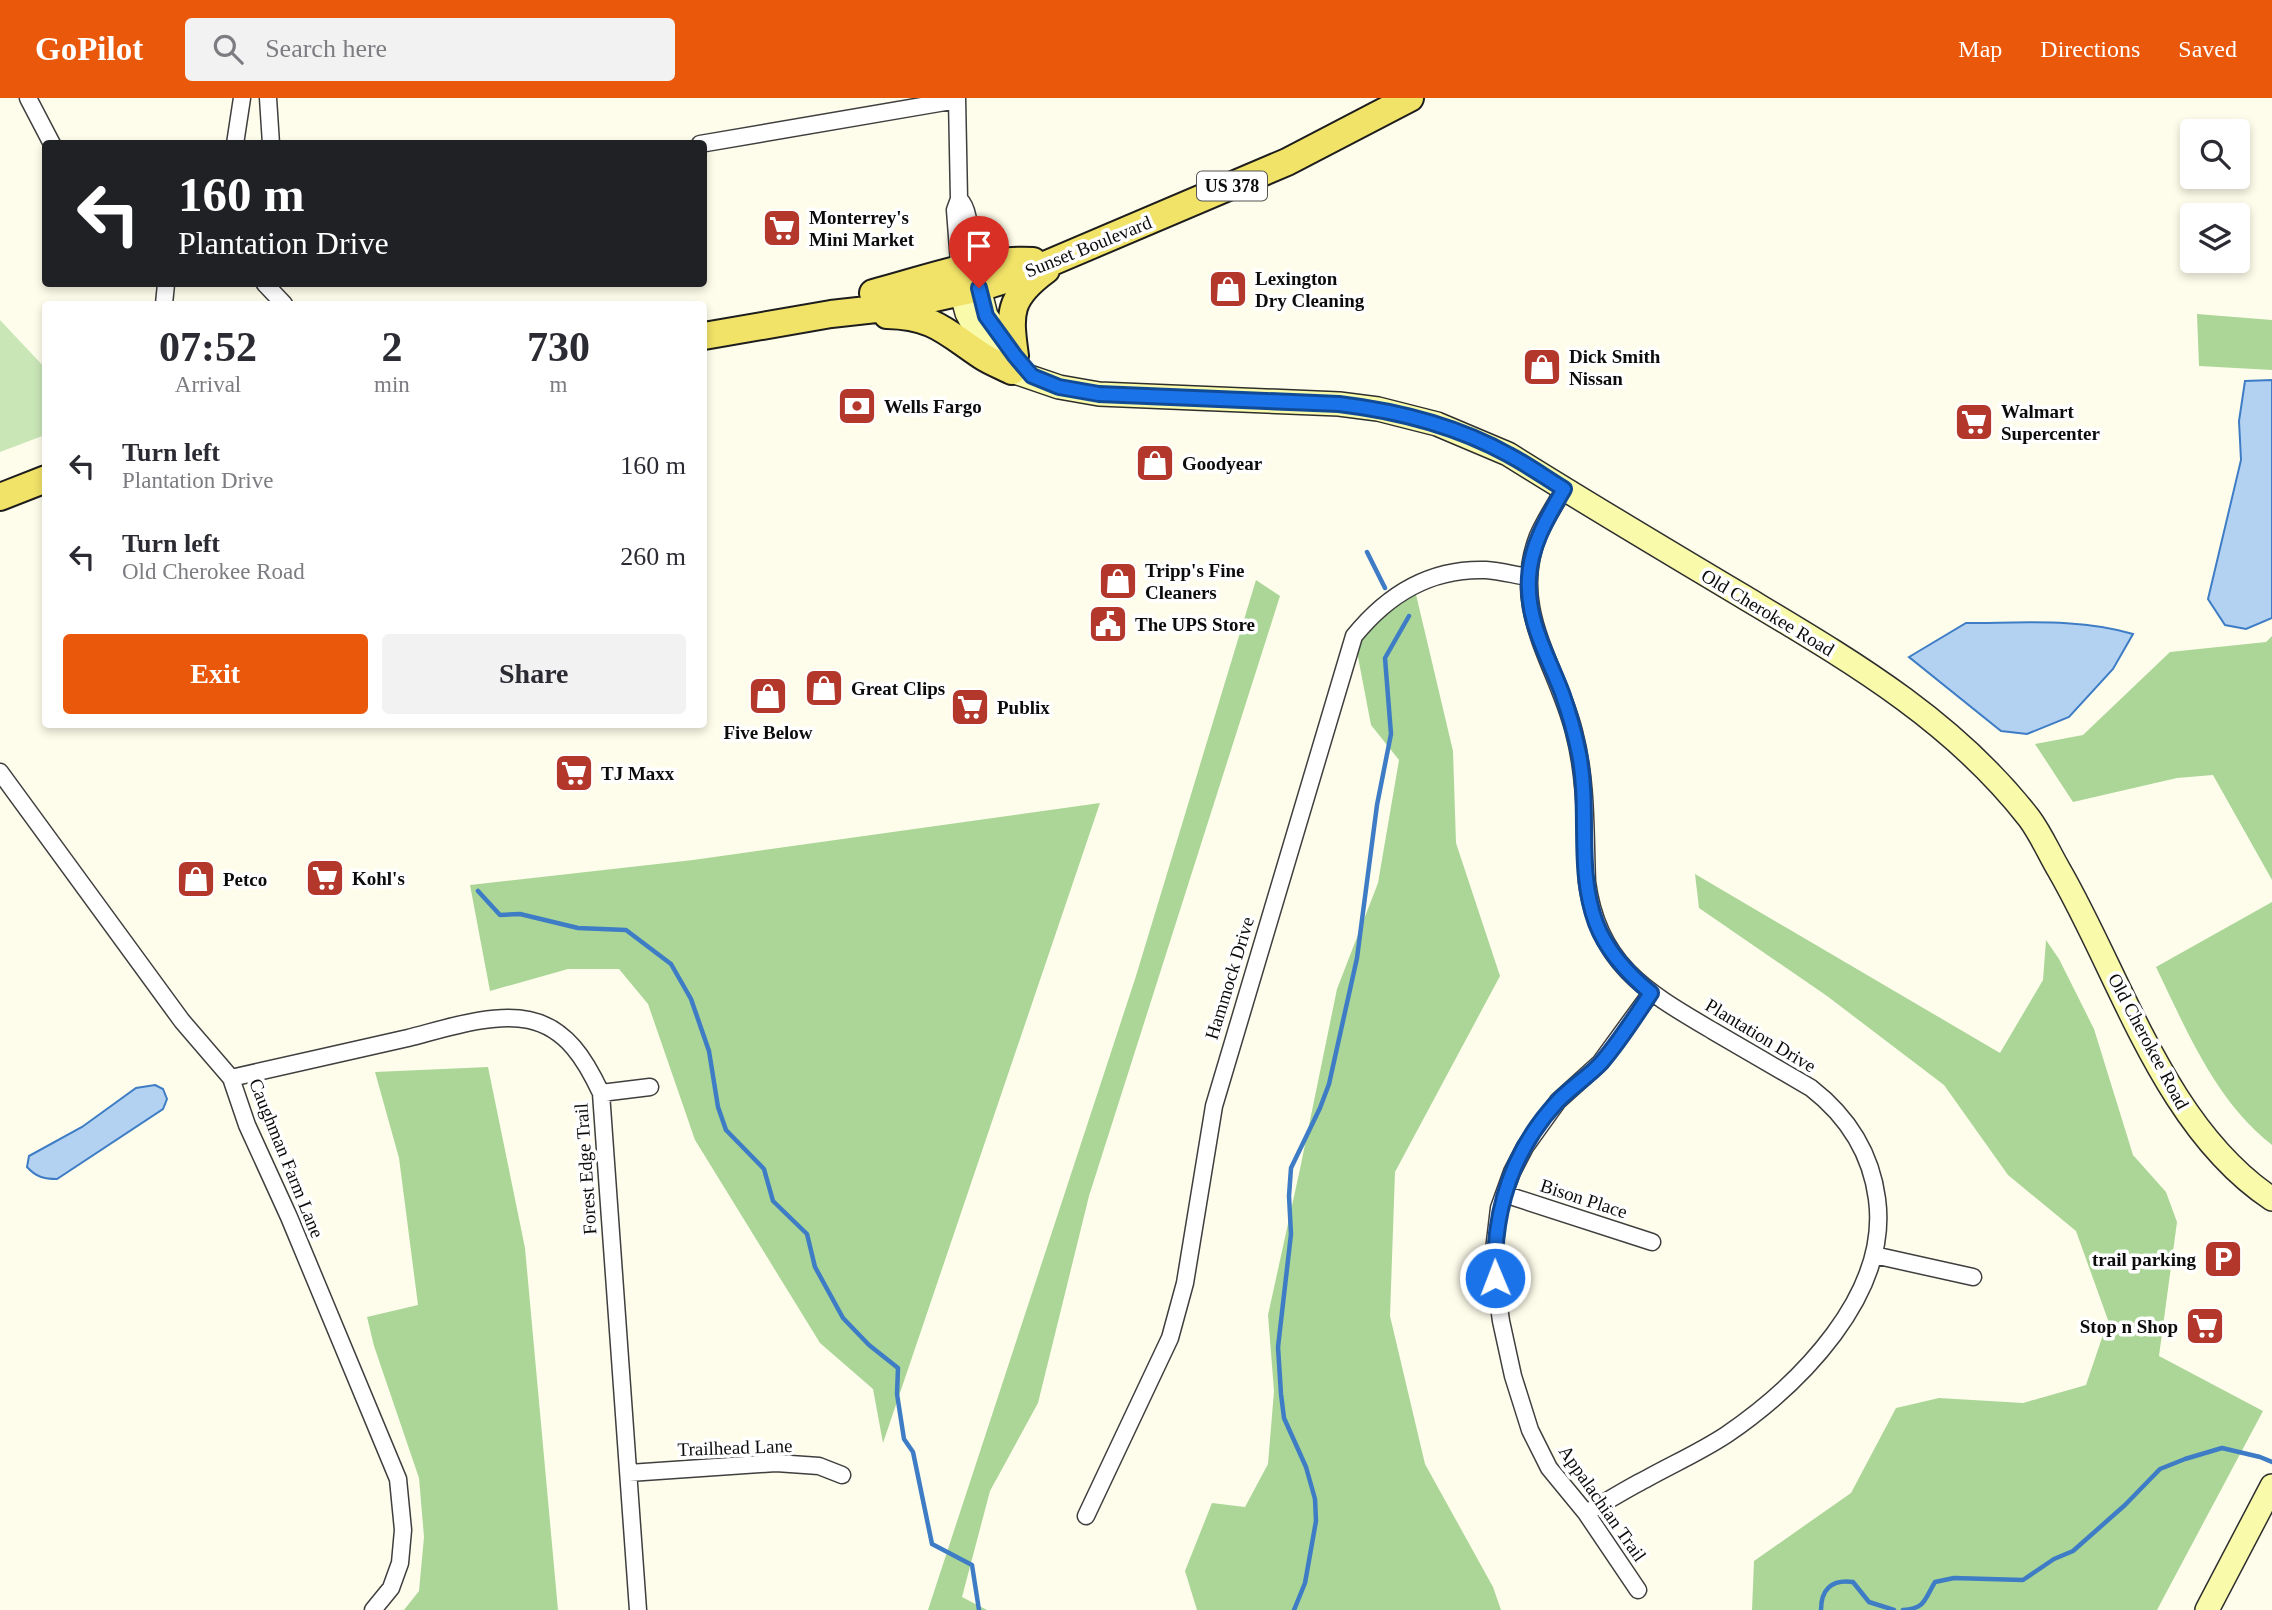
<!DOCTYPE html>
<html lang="en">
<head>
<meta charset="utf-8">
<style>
	:root { --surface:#fff; --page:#f2f2f3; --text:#2b2b33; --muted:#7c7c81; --accent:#ea580c }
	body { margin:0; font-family:"Times New Roman",serif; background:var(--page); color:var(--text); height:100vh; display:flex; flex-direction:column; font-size:26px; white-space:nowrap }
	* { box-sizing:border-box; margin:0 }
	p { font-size:23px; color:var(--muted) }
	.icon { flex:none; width:38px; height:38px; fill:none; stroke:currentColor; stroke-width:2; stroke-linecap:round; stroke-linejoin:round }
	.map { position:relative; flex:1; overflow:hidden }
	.drawer { position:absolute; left:42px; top:203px; width:665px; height:427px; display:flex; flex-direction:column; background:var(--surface); border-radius:7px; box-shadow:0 4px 10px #0003 }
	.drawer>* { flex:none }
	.hud { position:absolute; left:42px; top:42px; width:665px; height:147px; border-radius:7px; box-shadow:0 4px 10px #0003; background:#202124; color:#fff; overflow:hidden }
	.fabs { position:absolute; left:2180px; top:21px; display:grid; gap:14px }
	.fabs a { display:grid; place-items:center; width:70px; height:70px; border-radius:7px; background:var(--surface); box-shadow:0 4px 10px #0003; font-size:35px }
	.pin { position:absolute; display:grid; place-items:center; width:60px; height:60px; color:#fff; margin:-72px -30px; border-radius:50% 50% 50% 0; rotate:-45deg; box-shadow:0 0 7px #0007 }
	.pin .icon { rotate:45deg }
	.me { position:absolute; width:77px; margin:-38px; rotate:359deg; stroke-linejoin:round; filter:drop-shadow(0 0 5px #0008) }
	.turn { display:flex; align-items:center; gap:24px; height:147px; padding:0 21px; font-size:32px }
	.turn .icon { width:91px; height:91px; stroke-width:2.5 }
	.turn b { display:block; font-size:49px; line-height:60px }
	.eta { display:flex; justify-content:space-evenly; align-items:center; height:119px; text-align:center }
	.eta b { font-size:42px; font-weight:700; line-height:49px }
	.button { display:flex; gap:14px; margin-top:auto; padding:14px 21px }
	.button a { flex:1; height:80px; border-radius:7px; background:var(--accent); color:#fff; font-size:28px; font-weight:700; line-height:80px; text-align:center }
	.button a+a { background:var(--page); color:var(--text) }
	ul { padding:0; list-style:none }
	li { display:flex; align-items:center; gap:21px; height:91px; padding:0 21px }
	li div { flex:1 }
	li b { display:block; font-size:26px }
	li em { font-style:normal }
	header { display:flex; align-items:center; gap:42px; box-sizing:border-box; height:98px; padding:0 35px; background:var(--accent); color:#fff }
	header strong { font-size:33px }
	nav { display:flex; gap:38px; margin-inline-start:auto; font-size:24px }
	.search { width:490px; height:63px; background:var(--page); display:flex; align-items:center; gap:18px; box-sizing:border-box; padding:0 24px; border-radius:7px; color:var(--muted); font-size:26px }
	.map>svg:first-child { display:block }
	.green { fill:#c9e6b7 }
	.forest { fill:#abd698 }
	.water { fill:#b3d2f2; stroke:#3e7dc5; stroke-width:2 }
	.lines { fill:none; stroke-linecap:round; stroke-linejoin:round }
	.stream { stroke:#3e7dc5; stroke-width:4.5 }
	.street-casing { stroke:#3f3f3f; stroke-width:19 }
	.secondary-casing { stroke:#2e2e2e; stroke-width:26 }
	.primary-casing { stroke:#1d1d1d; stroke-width:30 }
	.street { stroke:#fff; stroke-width:16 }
	.secondary { stroke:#f9fbaa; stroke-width:23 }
	.primary { stroke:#f1e268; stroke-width:26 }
	.route-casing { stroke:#114b97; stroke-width:18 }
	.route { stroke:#1a73e8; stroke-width:12 }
	.labels { text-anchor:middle; stroke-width:7; stroke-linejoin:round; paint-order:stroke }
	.shield { fill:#fff; stroke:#555; stroke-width:2 }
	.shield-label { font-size:18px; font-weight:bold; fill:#0c0c0c }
	.poi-label { font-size:19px; font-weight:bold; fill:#0c0c0c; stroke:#fff; text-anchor:start }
	.street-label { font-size:19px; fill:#0c0c0c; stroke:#fff }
</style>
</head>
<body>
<header>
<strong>GoPilot</strong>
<div class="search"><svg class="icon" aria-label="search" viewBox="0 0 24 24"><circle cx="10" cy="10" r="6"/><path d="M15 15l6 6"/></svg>Search here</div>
<nav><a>Map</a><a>Directions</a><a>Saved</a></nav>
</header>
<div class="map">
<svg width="2272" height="1512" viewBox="0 0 2272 1512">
	<rect width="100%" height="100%" fill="#fefdeb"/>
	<path class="green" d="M0 222 46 271 45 337 0 354Z"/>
	<path class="forest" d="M2197 216 2272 222V272L2199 268Z
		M1256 482 1280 498 1089 1098 1038 1305 990 1393 962 1499 987 1512H928L1136 878Z
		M1414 488 1453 653 1456 745 1500 878 1395 1074 1390 1218 1425 1366 1493 1489 1501 1512H1197L1185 1473 1212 1405 1245 1409 1268 1366 1274 1293 1268 1217 1300 1071 1337 891 1378 785 1399 662 1371 627 1354 538Z
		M2272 538V782L2213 677 2177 680 2073 704 2035 646 2083 637 2170 554 2266 544Z
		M1100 705 883 1345 873 1291 820 1245 695 1042 648 906 619 871H568L490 893 470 787 693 762Z
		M1695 776 2000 955 2043 882 2046 842 2059 861 2094 931 2133 1057 2166 1094 2177 1124 2159 1258 2263 1313 2157 1512H1752L1754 1463 1851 1395 1896 1310 1939 1300 2023 1305 2086 1287 2108 1222 2076 1133 2008 1077 1944 987 1827 898 1699 810Z
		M2272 804V1047C2215 1002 2187 933 2156 869Z
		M488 969 525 1150 558 1512H404L419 1493 424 1439 419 1380 374 1248 367 1219 418 1207 399 1060 375 974Z"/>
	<path class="water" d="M2272 282V520L2246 531 2225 527 2208 501 2241 362 2239 323 2245 283Z
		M1966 525C2022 525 2080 520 2133 536L2113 571 2069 619 2027 636 2001 633 1909 559Z
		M155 987 163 991 167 1001 163 1011 57 1081C44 1081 36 1079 27 1069L29 1058 82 1029 136 990Z"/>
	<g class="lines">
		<path class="stream" d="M1367 454 1385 490
			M478 793 500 817 520 816 578 830 626 832 671 866 691 901 709 953 718 1009 726 1032 764 1071 773 1103 807 1136 815 1169 843 1220 869 1247 898 1270 897 1296 904 1341 913 1354 932 1446 972 1467 979 1512
			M1294 1512 1305 1485 1316 1423 1315 1401 1306 1369 1284 1320 1281 1296 1278 1249 1291 1136 1289 1098 1291 1070 1320 1010 1329 986 1357 860 1377 707 1391 636 1385 560 1409 518
			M1821 1512C1821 1492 1831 1481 1853 1484L1869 1504 1894 1512
			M1903 1512C1926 1510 1924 1502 1935 1484L1954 1480 2023 1482 2054 1461 2073 1453 2125 1407 2160 1371 2185 1361 2222 1350 2260 1359 2272 1364"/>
		<g class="street-casing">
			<path id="street" d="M28 0 52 46
				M268 0 271 46
				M957 0 959 101 955 112 960 178
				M235 46 242 0
				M700 46 957 2
				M959 101C972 114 968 140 971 157 973 163 975 168 976 174
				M265 186 284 206
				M164 206 166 186
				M1564 391C1555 407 1545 422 1538 438 1509 512 1557 566 1574 634 1587 683 1585 734 1587 784 1598 867 1647 894 1713 933 1746 952 1778 971 1811 990 1847 1018 1871 1055 1877 1101 1890 1197 1799 1287 1726 1337 1700 1354 1673 1366 1646 1381 1626 1391 1606 1404 1586 1415
				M0 674 182 923 231 980 247 1027 289 1119 398 1381 403 1432 400 1465 391 1490 373 1512
				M231 980C290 967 349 953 408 940 444 931 493 914 529 922 567 930 586 963 601 995L638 1512
				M601 995 650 989
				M1504 1096 1652 1144
				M1874 1157 1973 1179
				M629 1375 776 1365 819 1368 842 1377
				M1086 1418 1170 1240 1185 1185 1214 1008 1354 538C1388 496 1430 470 1486 472 1500 473 1515 477 1529 479
				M1638 1492 1586 1415 1549 1370 1530 1332 1513 1278 1501 1223 1495 1180 1494 1152 1499 1110 1512 1074 1525 1049 1558 1003 1600 965 1651 895"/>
		</g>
		<g class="secondary-casing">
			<path id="secondary" d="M979 190 986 218 1014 257
				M961 193 967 215 978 236 1012 273 1059 289 1099 296 1339 306 1378 311 1437 326 1508 356C1586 405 1665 452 1744 499 1849 562 1952 621 2029 720 2041 736 2049 755 2059 772 2122 881 2164 1029 2272 1101
				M2207 1512 2272 1388"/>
		</g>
		<g class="primary-casing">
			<path id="primary" d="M873 195C924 182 979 160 1033 163
				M887 217C934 218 946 234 982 258 991 264 1002 268 1012 273
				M704 238 831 216 894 209 979 190 1026 175 1287 64 1410 0
				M1015 258C1009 215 1008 200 1046 172
				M0 399 46 381"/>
		</g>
		<use href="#street" class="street"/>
		<use href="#secondary" class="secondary"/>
		<use href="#primary" class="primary"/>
	</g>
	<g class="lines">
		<g class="route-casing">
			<path id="route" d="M979 190 986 218 1015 258 1032 278 1059 289 1099 296 1339 306C1398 313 1457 328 1509 357 1528 367 1546 380 1564 391 1548 419 1531 446 1529 479 1526 522 1547 556 1562 595 1569 615 1575 636 1579 656 1590 712 1576 771 1596 825 1607 854 1628 876 1651 895 1635 919 1620 943 1601 965 1588 979 1570 990 1557 1004 1511 1054 1493 1114 1495 1180"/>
		</g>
		<use href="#route" class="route"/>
	</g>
	<defs>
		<g id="supermarket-square" transform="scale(2.0125)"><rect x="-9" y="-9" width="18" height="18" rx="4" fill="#b4372c" stroke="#fff"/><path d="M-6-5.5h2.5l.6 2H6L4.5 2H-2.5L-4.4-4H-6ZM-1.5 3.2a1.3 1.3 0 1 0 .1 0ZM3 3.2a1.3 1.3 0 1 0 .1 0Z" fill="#fff"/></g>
		<g id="shop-square" transform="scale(2.0125)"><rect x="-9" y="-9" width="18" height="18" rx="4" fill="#b4372c" stroke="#fff"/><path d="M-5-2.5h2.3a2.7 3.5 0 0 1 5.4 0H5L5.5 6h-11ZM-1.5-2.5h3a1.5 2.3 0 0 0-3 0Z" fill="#fff"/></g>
		<g id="bank-square" transform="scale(2.0125)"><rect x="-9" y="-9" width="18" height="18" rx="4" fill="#b4372c" stroke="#fff"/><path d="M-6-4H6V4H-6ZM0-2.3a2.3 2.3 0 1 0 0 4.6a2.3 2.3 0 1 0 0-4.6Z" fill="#fff"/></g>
		<g id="civic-square" transform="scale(2.0125)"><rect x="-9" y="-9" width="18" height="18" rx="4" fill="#b4372c" stroke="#fff"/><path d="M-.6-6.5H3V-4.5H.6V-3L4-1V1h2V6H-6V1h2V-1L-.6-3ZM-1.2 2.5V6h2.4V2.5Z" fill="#fff"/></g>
		<g id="parking-square" transform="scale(2.0125)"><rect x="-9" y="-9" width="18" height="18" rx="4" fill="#b4372c" stroke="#fff"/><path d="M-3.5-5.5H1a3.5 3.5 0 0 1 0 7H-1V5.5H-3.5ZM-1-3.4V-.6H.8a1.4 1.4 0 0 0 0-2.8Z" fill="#fff"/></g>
	</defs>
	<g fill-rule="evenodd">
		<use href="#supermarket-square" x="782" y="130"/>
		<use href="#shop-square" x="1228" y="191"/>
		<use href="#shop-square" x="1542" y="269"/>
		<use href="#bank-square" x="857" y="308"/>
		<use href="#supermarket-square" x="1974" y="324"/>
		<use href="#shop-square" x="1155" y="365"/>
		<use href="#shop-square" x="1118" y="483"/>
		<use href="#civic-square" x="1108" y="526"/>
		<use href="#shop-square" x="824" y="590"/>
		<use href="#shop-square" x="768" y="598"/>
		<use href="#supermarket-square" x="970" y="609"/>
		<use href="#supermarket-square" x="574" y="675"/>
		<use href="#supermarket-square" x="325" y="780"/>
		<use href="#shop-square" x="196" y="781"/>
		<use href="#parking-square" x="2223" y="1161"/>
		<use href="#supermarket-square" x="2205" y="1228"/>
	</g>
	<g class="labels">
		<rect class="shield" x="1197" y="73.5" width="70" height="29" rx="5"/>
		<g class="shield-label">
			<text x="1232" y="94">US 378</text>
		</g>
		<g class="poi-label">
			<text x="809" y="126">Monterrey's<tspan x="809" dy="22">Mini Market</tspan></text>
			<text x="1255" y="187">Lexington<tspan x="1255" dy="22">Dry Cleaning</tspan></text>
			<text x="1569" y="265">Dick Smith<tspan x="1569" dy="22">Nissan</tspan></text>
			<text x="884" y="315">Wells Fargo</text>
			<text x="2001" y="320">Walmart<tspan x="2001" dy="22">Supercenter</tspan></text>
			<text x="1182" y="372">Goodyear</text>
			<text x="1145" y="479">Tripp's Fine<tspan x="1145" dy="22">Cleaners</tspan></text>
			<text x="1135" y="533">The UPS Store</text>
			<text x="851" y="597">Great Clips</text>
			<text x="997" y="616">Publix</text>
			<text x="768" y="641" text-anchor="middle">Five Below</text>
			<text x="601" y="682">TJ Maxx</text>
			<text x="352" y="787">Kohl's</text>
			<text x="223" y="788">Petco</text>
			<text x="2196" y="1168" text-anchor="end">trail parking</text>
			<text x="2178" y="1235" text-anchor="end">Stop n Shop</text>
		</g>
		<g class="street-label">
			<text transform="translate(1088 148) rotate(-22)" y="7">Sunset Boulevard</text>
			<text transform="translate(1768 514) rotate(31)" y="7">Old Cherokee Road</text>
			<text transform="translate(1229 880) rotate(-73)" y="7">Hammock Drive</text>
			<text transform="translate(1761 937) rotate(31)" y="7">Plantation Drive</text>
			<text transform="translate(2149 943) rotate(62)" y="7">Old Cherokee Road</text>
			<text transform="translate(287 1060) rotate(68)" y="7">Caughman Farm Lane</text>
			<text transform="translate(585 1071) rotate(-94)" y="7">Forest Edge Trail</text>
			<text transform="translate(1584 1100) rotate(18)" y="7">Bison Place</text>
			<text transform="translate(735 1349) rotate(-2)" y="7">Trailhead Lane</text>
			<text transform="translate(1603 1405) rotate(55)" y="7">Appalachian Trail</text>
		</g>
	</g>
</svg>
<div class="fabs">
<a><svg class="icon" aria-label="search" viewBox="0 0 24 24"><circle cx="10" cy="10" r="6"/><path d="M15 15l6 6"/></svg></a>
<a><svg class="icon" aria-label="layers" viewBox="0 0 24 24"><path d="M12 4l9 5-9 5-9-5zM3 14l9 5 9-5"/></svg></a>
</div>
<div class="pin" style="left:979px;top:190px;background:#d93025"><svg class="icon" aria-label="arrive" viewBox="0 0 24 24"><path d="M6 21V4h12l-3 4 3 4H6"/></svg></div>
<svg class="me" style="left:1495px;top:1180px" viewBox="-20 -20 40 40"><circle r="17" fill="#1a73e8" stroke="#fff" stroke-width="3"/><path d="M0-11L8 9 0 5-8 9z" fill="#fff"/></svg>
<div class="hud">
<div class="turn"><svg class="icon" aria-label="left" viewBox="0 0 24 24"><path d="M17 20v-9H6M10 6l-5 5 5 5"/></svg><div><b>160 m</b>Plantation Drive</div></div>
</div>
<section class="drawer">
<div class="eta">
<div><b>07:52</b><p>Arrival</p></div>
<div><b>2</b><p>min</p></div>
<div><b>730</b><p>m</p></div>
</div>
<ul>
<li><svg class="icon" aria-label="left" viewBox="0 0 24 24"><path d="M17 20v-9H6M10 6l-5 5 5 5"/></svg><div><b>Turn left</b><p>Plantation Drive</p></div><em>160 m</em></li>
<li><svg class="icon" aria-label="left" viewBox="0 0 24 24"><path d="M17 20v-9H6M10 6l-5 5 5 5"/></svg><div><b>Turn left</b><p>Old Cherokee Road</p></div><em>260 m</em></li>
</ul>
<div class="button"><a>Exit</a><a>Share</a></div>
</section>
</div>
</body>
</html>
